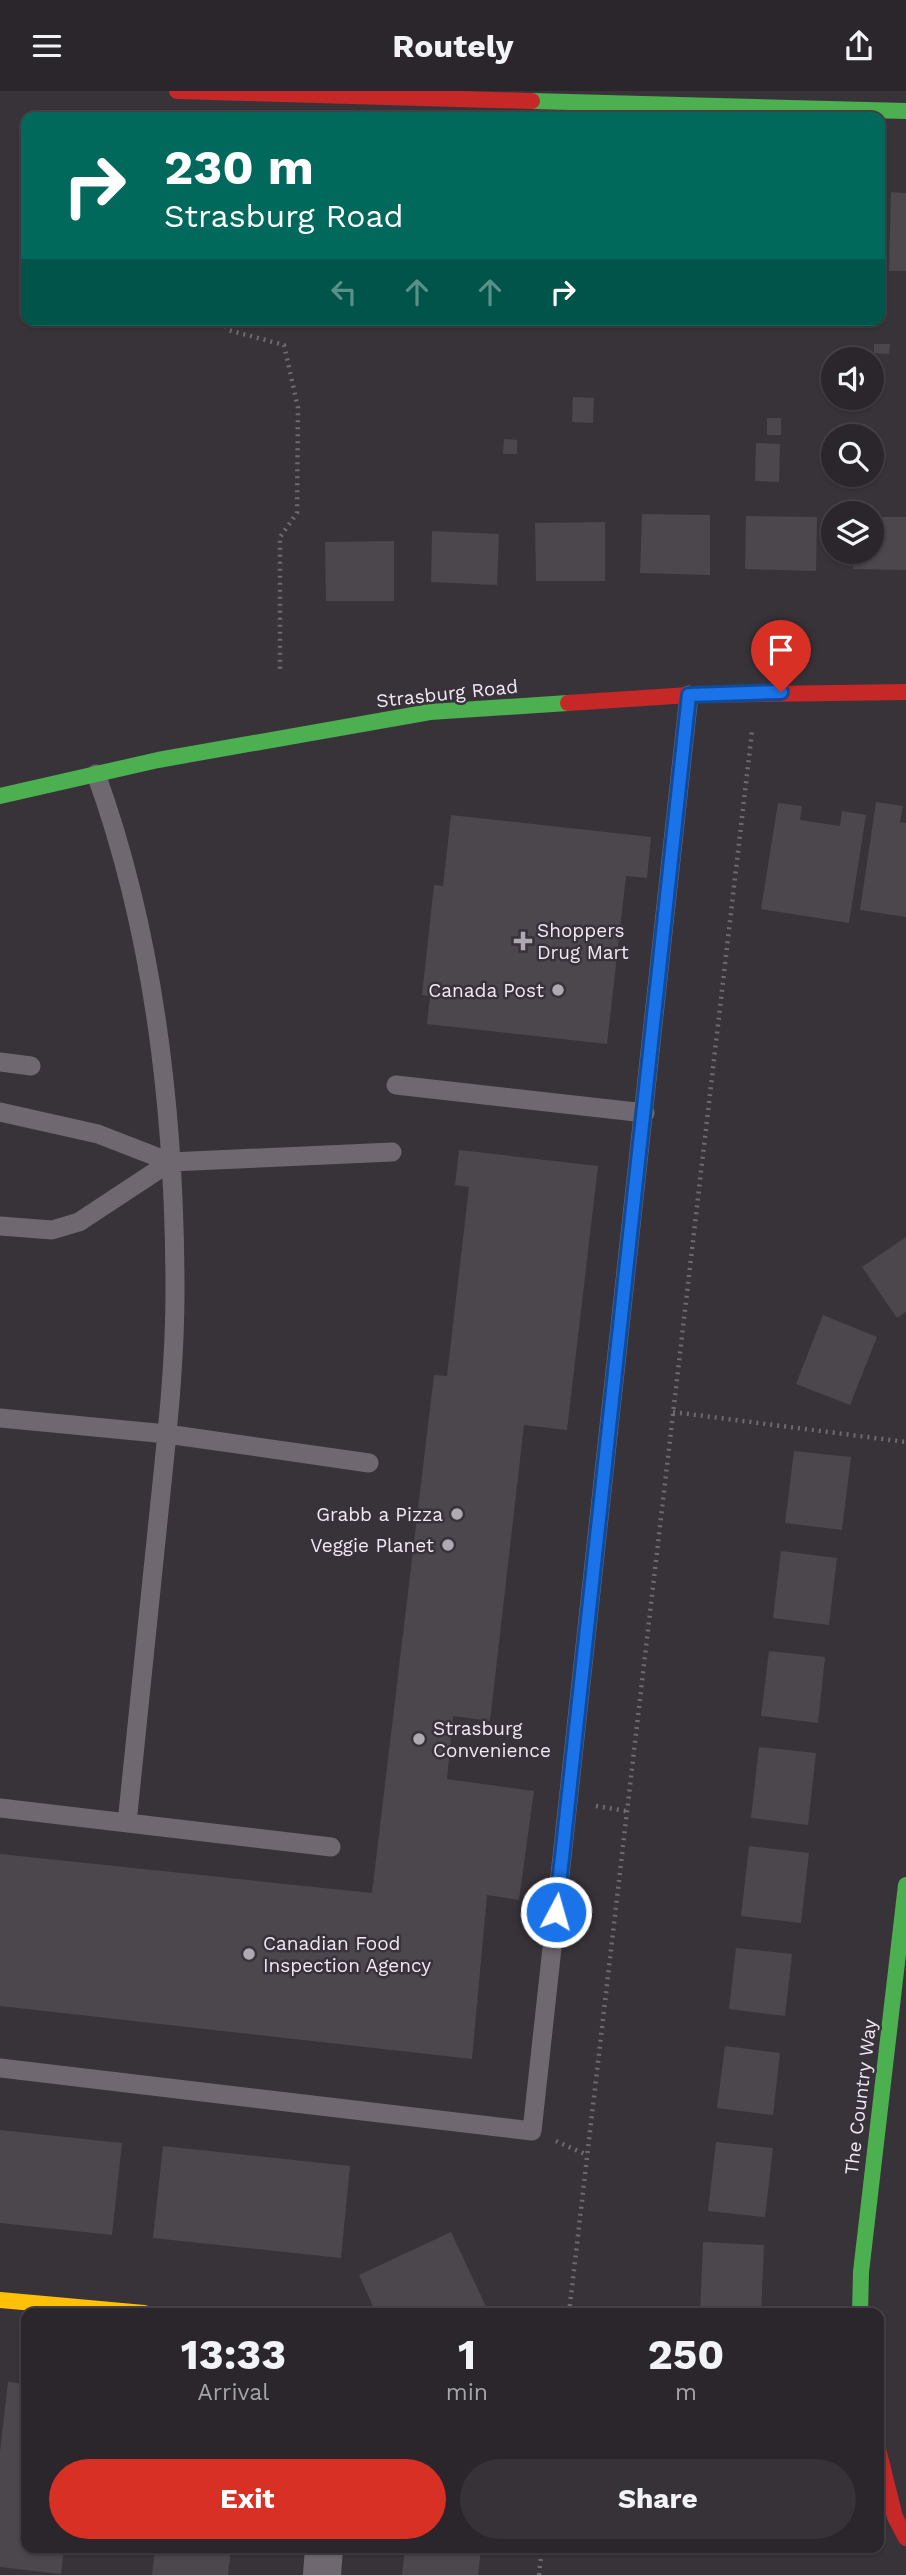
<!DOCTYPE html>
<html lang="en">
<head>
<meta charset="utf-8">
<style>
	:root { --surface:#2a262b; --page:#363237; --text:#f1f3f6; --muted:#a5a5a9; --line:#464347; --accent:#d93025 }
	body { margin:0; font-family:"Work Sans",sans-serif; background:var(--page); color:var(--text); height:100vh; display:flex; flex-direction:column; font-size:26px; white-space:nowrap }
	* { box-sizing:border-box; margin:0 }
	p { font-size:23px; color:var(--muted) }
	.icon { flex:none; width:38px; height:38px; fill:none; stroke:currentColor; stroke-width:2; stroke-linecap:round; stroke-linejoin:round }
	.map { position:relative; flex:1; overflow:hidden }
	.panel { position:absolute; left:21px; top:2217px; width:863px; height:245px; display:flex; flex-direction:column; background:var(--surface); border-radius:14px; box-shadow:0 2px 5px #0004,0 0 0 2px var(--line) }
	.panel>* { flex:none }
	.guide { position:absolute; left:21px; top:21px; width:864px; height:214px; border-radius:14px; box-shadow:0 2px 5px #0004,0 0 0 2px var(--line); background:#00695c; color:#fff; overflow:hidden }
	.controls { position:absolute; left:821px; top:256px; display:grid; gap:14px }
	.controls a { display:grid; place-items:center; width:63px; height:63px; border-radius:50%; background:var(--surface); box-shadow:0 2px 5px #0004,0 0 0 2px var(--line); font-size:35px }
	.pin { position:absolute; display:grid; place-items:center; width:60px; height:60px; color:#fff; margin:-72px -30px; border-radius:50% 50% 50% 0; rotate:-45deg; box-shadow:0 0 7px #0007 }
	.pin .icon { rotate:45deg }
	.me { position:absolute; width:77px; margin:-38px; rotate:6deg; stroke-linejoin:round; filter:drop-shadow(0 0 5px #0008) }
	.turn { display:flex; align-items:center; gap:24px; height:147px; padding:0 28px; font-size:32px }
	.turn .icon { width:91px; height:91px; stroke-width:2.5 }
	.turn b { display:block; font-size:49px; line-height:60px }
	.lanes { display:flex; align-items:center; height:66px; padding:0 28px; background:#0003; justify-content:center; gap:35px; direction:ltr }
	.lanes .off { opacity:.35 }
	.eta { display:flex; justify-content:space-evenly; align-items:center; height:119px; text-align:center }
	.eta b { font-size:42px; font-weight:700; line-height:49px }
	.cta { display:flex; gap:14px; margin-top:auto; padding:14px 28px }
	.cta a { flex:1; height:80px; border-radius:42px; background:var(--accent); color:#fff; font-size:28px; font-weight:700; line-height:80px; text-align:center }
	.cta a+a { background:var(--page); color:var(--text) }
	header { display:flex; justify-content:space-between; align-items:center; height:91px; padding:0 28px; background:var(--surface); font-size:32px; font-weight:700 }
	.map>svg:first-child { display:block }
	.building { fill:#4b474c }
	.lines { fill:none; stroke-linecap:round; stroke-linejoin:round }
	.path { stroke:#6f6a70; stroke-width:4.5; stroke-dasharray:2 5; stroke-linecap:butt }
	.lane { stroke:#6f6871; stroke-width:19 }
	.street { stroke:#6f6871; stroke-width:38 }
	.fast { stroke:#4caf50; stroke-width:16 }
	.slow { stroke:#ffc107; stroke-width:16 }
	.jam { stroke:#c62828; stroke-width:16 }
	.route-casing { stroke:#114b97; stroke-width:18 }
	.route { stroke:#1a73e8; stroke-width:12 }
	.poi-dot { fill:#afaab1; stroke:#39313b; stroke-width:2.5 }
	.labels { text-anchor:middle; stroke-width:5; stroke-linejoin:round; paint-order:stroke }
	.street-label { font-size:19px; fill:#efeaf1; stroke:#39313b }
	.poi-label { font-size:19px; fill:#efeaf1; stroke:#39313b; text-anchor:start }
</style>
</head>
<body>
<header><svg class="icon" aria-label="menu" viewBox="0 0 24 24"><path d="M4 6h16M4 12h16M4 18h16"/></svg>Routely<svg class="icon" aria-label="share" viewBox="0 0 24 24"><path d="M12 15V3M7 8l5-5 5 5M5 13v7h14v-7"/></svg></header>
<div class="map">
<svg width="906" height="2484" viewBox="0 0 906 2484">
	<rect width="100%" height="100%" fill="#383339"/>
	<path class="building" d="M880 95 886 96 884 166 880 165Z
		M891 101 906 102V180H889Z
		M731 229H752L751 232H731Z
		M874 253H890L889 263 874 262Z
		M827 265 842 266 833 268V280H827Z
		M573 306 594 307 593 332 572 331Z
		M767 327H781V344H767Z
		M504 348 517 349V363H503Z
		M756 352 780 353 779 391 755 390Z
		M642 423 710 424V484L640 482Z
		M746 425 817 426 816 480 745 478Z
		M872 426H906V479L853 478V460H872Z
		M605 431V490H536L535 432Z
		M432 440 499 443 497 494 431 491Z
		M394 450V510H326L325 451Z
		M876 711 903 715 900 731 906 732V826L860 819Z
		M778 712 802 715 800 729 840 735 842 720 866 724 849 832 761 818Z
		M451 724 651 746 647 787 626 785 607 953 427 933 430 905 422 904 434 794 443 795Z
		M459 1059 598 1075 567 1339 524 1334 490 1630 453 1625 447 1688 534 1700 519 1809 487 1804 472 1968 0 1915V1763L372 1802 434 1284 447 1285 469 1096 455 1094Z
		M906 1146V1221L897 1227 862 1176Z
		M823 1224 877 1246 850 1314 796 1293Z
		M794 1360 851 1366 842 1439 785 1432Z
		M781 1460 837 1467 829 1534 773 1527Z
		M769 1560 825 1566 818 1632 761 1625Z
		M759 1656 816 1662 808 1734 751 1727Z
		M749 1755 809 1762 801 1832 741 1825Z
		M736 1857 792 1863 785 1925 729 1918Z
		M725 1955 780 1962 773 2024 717 2017Z
		M0 2039 122 2052 112 2144 0 2132Z
		M716 2051 773 2057 765 2126 708 2120Z
		M163 2055 350 2075 341 2167 153 2147Z
		M451 2141 489 2222H376L359 2184Z
		M703 2151 764 2154 761 2222H700Z
		M8 2291 26 2293V2457H64L61 2483 0 2476V2361Z
		M155 2457H231L228 2484H152Z
		M405 2457H481L478 2484H402Z"/>
	<g class="lines">
		<path class="path" d="M221 229 228 239 284 254 298 317 297 422 280 446V581
			M673 1321 906 1351
			M596 1715 626 1720
			M556 2050 587 2064
			M569 2222 752 640
			M539 2484 542 2457"/>
		<path class="lane" d="M96 683C155 846 175 1028 175 1201 175 1281 165 1361 157 1440 147 1538 137 1635 127 1732
			M0 971 31 975
			M396 994 645 1022
			M0 1021 98 1043 170 1071 392 1061
			M0 1135 52 1139 79 1131 170 1071
			M0 1327 167 1343 369 1372
			M0 1717 331 1756
			M0 1977 532 2040 689 604"/>
		<path class="street" d="M322 2484 324 2457"/>
		<path class="fast" d="M532 10 906 20
			M0 705 158 669 430 621 568 612
			M860 2222 861 2181 906 1794"/>
		<path class="slow" d="M0 2209 144 2222"/>
		<path class="jam" d="M177 0 532 10
			M568 612 689 604 906 601
			M878 2358 895 2426 906 2447"/>
	</g>
	<g class="lines">
		<g class="route-casing">
			<path id="route" d="M556 1821 689 604 781 601"/>
		</g>
		<use href="#route" class="route"/>
	</g>
	<g class="poi-dot">
		<path d="M519.5 839.5h7v7h7v7h-7v7h-7v-7h-7v-7h7z"/>
		<circle cx="558" cy="899" r="7"/>
		<circle cx="457" cy="1423" r="7"/>
		<circle cx="448" cy="1454" r="7"/>
		<circle cx="419" cy="1648" r="7"/>
		<circle cx="249" cy="1863" r="7"/>
	</g>
	<g class="labels">
		<g class="street-label">
			<text transform="translate(447 602) rotate(-6)" y="7">Strasburg Road</text>
			<text transform="translate(860 2006) rotate(-83)" y="7">The Country Way</text>
		</g>
		<g class="poi-label">
			<text x="537" y="846">Shoppers<tspan x="537" dy="22">Drug Mart</tspan></text>
			<text x="544" y="906" text-anchor="end">Canada Post</text>
			<text x="443" y="1430" text-anchor="end">Grabb a Pizza</text>
			<text x="434" y="1461" text-anchor="end">Veggie Planet</text>
			<text x="433" y="1644">Strasburg<tspan x="433" dy="22">Convenience</tspan></text>
			<text x="263" y="1859">Canadian Food<tspan x="263" dy="22">Inspection Agency</tspan></text>
		</g>
	</g>
</svg>
<div class="controls">
<a><svg class="icon" aria-label="sound" viewBox="0 0 24 24"><path d="M4 9h4l5-4v14l-5-4H4zM17 9q2 3 0 6"/></svg></a>
<a><svg class="icon" aria-label="search" viewBox="0 0 24 24"><circle cx="10" cy="10" r="6"/><path d="M15 15l6 6"/></svg></a>
<a><svg class="icon" aria-label="layers" viewBox="0 0 24 24"><path d="M12 4l9 5-9 5-9-5zM3 14l9 5 9-5"/></svg></a>
</div>
<div class="pin" style="left:781px;top:601px;background:#d93025"><svg class="icon" aria-label="arrive" viewBox="0 0 24 24"><path d="M6 21V4h12l-3 4 3 4H6"/></svg></div>
<svg class="me" style="left:556px;top:1821px" viewBox="-20 -20 40 40"><circle r="17" fill="#1a73e8" stroke="#fff" stroke-width="3"/><path d="M0-11L8 9 0 5-8 9z" fill="#fff"/></svg>
<div class="guide">
<div class="turn"><svg class="icon" aria-label="right" viewBox="0 0 24 24"><path d="M7 20v-9h11M14 6l5 5-5 5"/></svg><div><b>230 m</b>Strasburg Road</div></div>
<div class="lanes"><svg class="icon off" aria-label="left" viewBox="0 0 24 24"><path d="M17 20v-9H6M10 6l-5 5 5 5"/></svg><svg class="icon off" aria-label="ahead" viewBox="0 0 24 24"><path d="M12 20V5M6 11l6-6 6 6"/></svg><svg class="icon off" aria-label="ahead" viewBox="0 0 24 24"><path d="M12 20V5M6 11l6-6 6 6"/></svg><svg class="icon" aria-label="right" viewBox="0 0 24 24"><path d="M7 20v-9h11M14 6l5 5-5 5"/></svg></div>
</div>
<section class="panel">
<div class="eta">
<div><b>13:33</b><p>Arrival</p></div>
<div><b>1</b><p>min</p></div>
<div><b>250</b><p>m</p></div>
</div>
<div class="cta"><a>Exit</a><a>Share</a></div>
</section>
</div>
</body>
</html>
